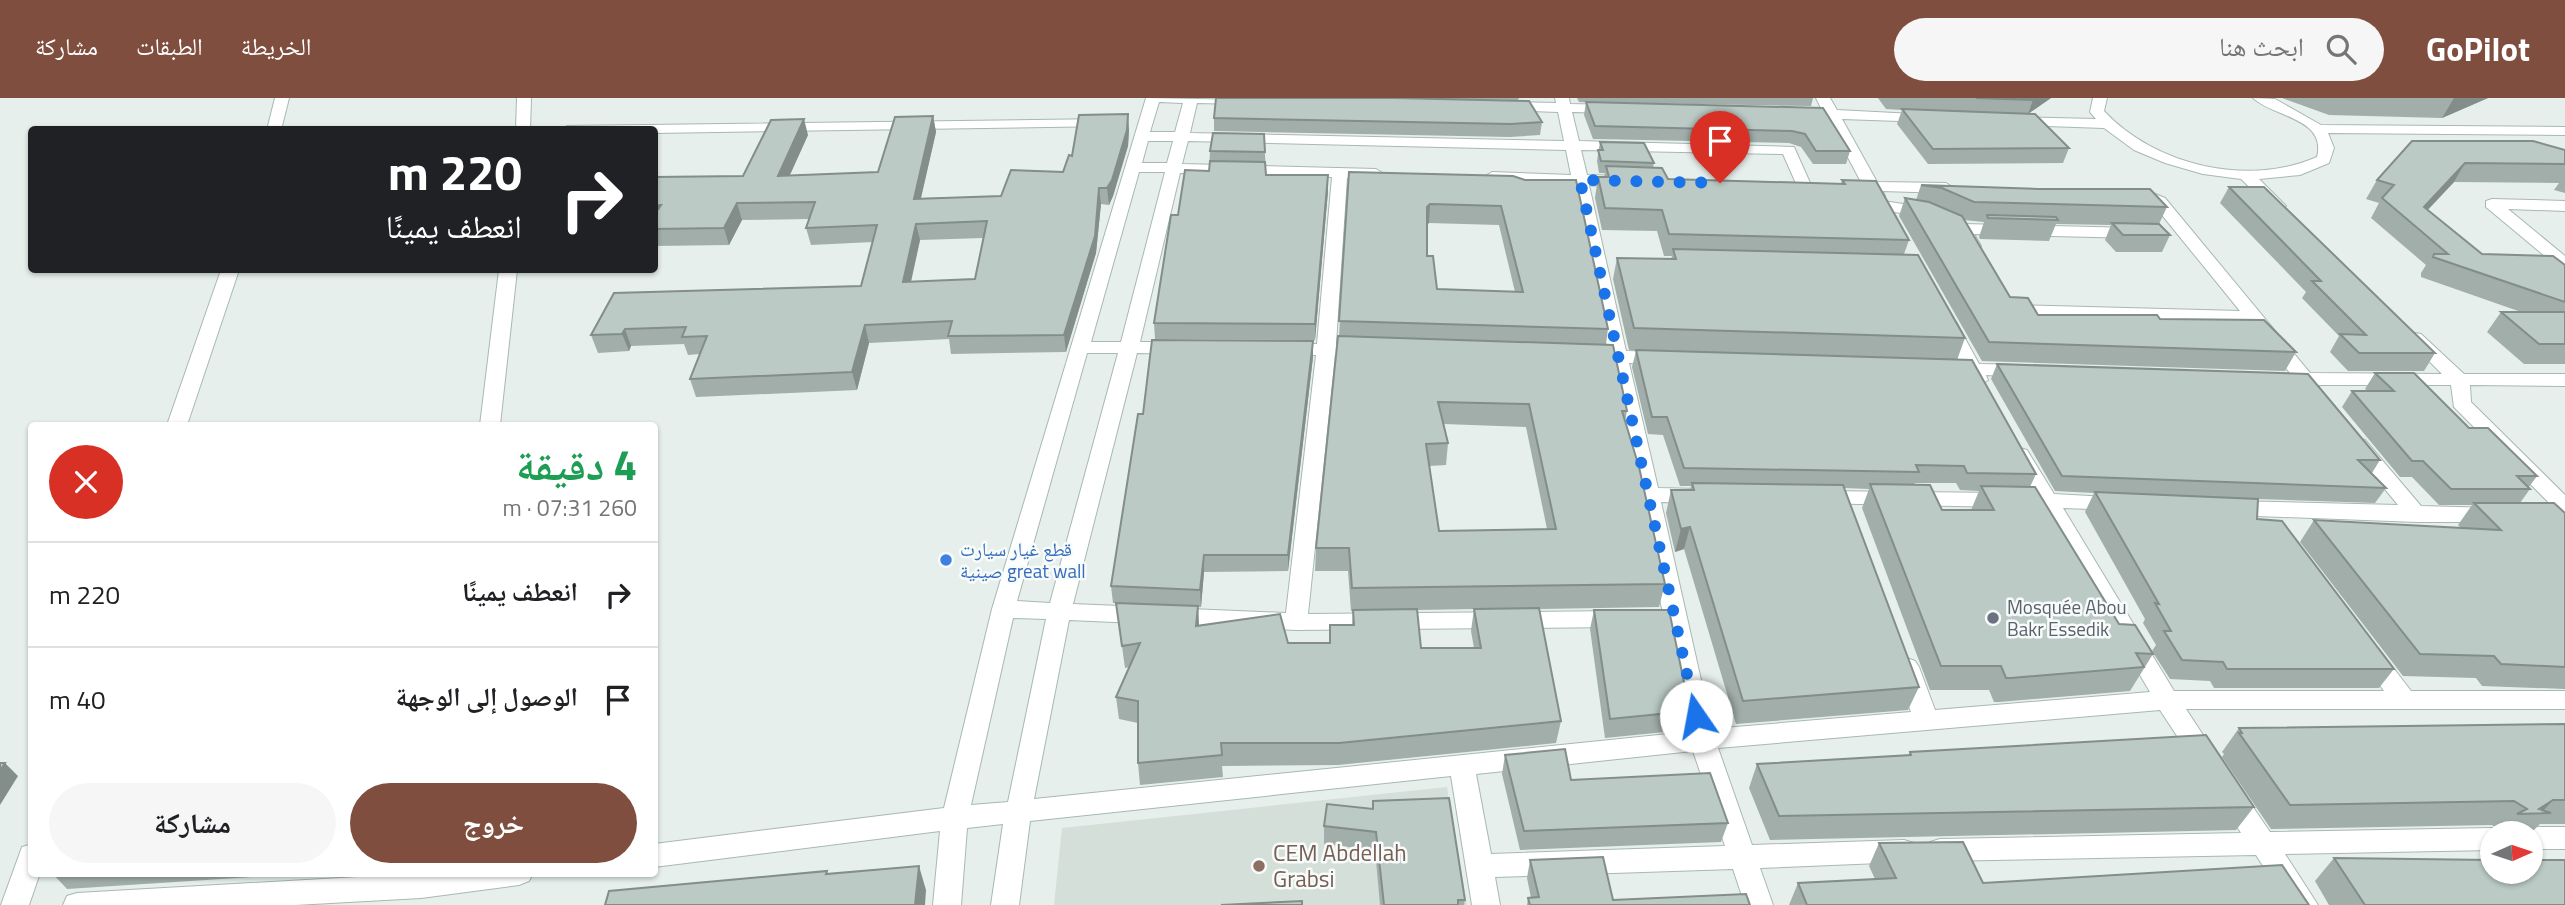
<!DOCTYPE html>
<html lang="ar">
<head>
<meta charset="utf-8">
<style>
	:root { --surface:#fff; --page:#f6f6f6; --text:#202124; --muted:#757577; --line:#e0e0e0; --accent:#7f4e3f }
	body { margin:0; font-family:"Titillium Web","Noto Naskh Arabic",sans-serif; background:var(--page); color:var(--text); direction:rtl; height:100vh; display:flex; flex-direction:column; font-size:26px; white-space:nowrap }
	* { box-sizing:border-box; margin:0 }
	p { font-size:23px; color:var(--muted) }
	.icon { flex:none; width:38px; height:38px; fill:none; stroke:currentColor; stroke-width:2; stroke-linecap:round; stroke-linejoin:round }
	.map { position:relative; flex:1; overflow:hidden; direction:ltr }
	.sheet { position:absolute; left:28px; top:324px; width:630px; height:455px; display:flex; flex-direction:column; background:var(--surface); border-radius:7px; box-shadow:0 2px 5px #0004; direction:rtl }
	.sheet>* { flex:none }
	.guide { position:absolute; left:28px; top:28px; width:630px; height:147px; border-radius:7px; box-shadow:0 2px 5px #0004; direction:rtl; background:#202124; color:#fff; overflow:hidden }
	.needle { width:46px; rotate:87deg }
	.tools { position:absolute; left:2480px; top:723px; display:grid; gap:14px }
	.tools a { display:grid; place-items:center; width:63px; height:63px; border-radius:50%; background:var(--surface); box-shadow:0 2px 5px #0004; font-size:35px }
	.pin { position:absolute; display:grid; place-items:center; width:60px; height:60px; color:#fff; margin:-72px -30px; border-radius:50% 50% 50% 0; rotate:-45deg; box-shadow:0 0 7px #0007 }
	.pin .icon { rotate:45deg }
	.me { position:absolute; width:77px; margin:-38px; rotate:348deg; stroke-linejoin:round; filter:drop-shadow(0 0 5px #0008) }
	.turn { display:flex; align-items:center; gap:24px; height:147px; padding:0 21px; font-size:32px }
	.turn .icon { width:91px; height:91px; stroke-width:2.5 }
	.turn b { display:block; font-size:49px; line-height:60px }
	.round { display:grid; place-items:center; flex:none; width:74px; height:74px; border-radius:37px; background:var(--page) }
	.headline { display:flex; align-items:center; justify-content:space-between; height:119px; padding:0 21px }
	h1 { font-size:42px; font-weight:700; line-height:52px; color:#1e9e55 }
	.primary-button { display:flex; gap:14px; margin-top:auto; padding:14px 21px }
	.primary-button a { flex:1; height:80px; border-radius:42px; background:var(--accent); color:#fff; font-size:28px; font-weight:700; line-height:80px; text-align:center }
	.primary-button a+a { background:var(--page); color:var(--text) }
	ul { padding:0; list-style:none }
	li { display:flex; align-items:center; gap:21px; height:105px; padding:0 21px; border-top:2px solid var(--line) }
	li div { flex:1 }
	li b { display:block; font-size:26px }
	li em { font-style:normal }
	header { display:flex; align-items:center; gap:42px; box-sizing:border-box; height:98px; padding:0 35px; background:var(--accent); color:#fff }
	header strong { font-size:33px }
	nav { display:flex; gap:38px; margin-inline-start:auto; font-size:24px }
	.search { width:490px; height:63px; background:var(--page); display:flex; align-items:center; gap:18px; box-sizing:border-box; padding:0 24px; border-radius:38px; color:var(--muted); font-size:26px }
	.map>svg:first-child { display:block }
	.built { fill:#d4dfda }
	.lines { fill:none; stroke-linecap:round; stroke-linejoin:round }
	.minor-casing { stroke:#a8b8b2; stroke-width:2 }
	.minor { fill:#fff; fill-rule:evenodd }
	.wall { fill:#a1aea9; fill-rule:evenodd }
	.shaded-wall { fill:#838d89 }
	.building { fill:#bbcac4; stroke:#838d89; stroke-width:2; fill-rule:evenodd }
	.route { stroke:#1a73e8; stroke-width:12; stroke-dasharray:0 21.6 }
	.shop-dot { fill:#3f7fe0; stroke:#f7fbf9; stroke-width:2.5 }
	.worship-dot { fill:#6b7280; stroke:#f7fbf9; stroke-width:2.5 }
	.education-dot { fill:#8d6e63; stroke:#f7fbf9; stroke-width:2.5 }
	.labels { text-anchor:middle; stroke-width:5; stroke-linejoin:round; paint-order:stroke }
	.shop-label { font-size:19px; fill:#366cbe; stroke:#f7fbf9; text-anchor:start }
	.worship-label { font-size:19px; fill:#5b616d; stroke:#f7fbf9; text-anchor:start }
	.near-education-label { font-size:23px; fill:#785e54; stroke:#f7fbf9; text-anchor:start }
</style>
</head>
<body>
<header>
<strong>GoPilot</strong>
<div class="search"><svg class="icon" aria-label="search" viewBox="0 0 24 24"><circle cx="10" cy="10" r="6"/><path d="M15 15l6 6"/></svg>ابحث هنا</div>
<nav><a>الخريطة</a><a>الطبقات</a><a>مشاركة</a></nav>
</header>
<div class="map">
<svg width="2565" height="807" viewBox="0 0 2565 807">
	<rect width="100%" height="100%" fill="#e6efeb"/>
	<path class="built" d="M1447 689 1467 807H1054L1062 730Z"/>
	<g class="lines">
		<g class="minor-casing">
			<path id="minor" d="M275 0H289L281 32H267Z
				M517 0H531L530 32H516Z
				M1146 0 1249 2 1242 6 1197 5 1190 35 1564 43 1558 14 1505 12 1498 8 1505 4 1556 5 1555 0H1569L1570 6 1613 7 1620 11 1613 15 1572 14 1579 43 1794 49 1811 87 1808 90H1798L1783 56 1581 52 1587 77 1624 78 1632 83 1624 88 1589 87 1626 253 1662 254 1671 260 1662 266 1629 265 1658 390 1699 391 1709 398 1699 405 1661 404 1712 631 1911 614 1895 569 1899 563 1907 560 1915 563 1919 569 1935 612 2150 594 2041 409 2029 407 2026 402 2033 396 2010 356 2020 350 2027 352 2054 396 2126 400 2130 405 2119 412 2063 410 2174 593H2384L2358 556 2362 550 2370 547 2378 550 2411 593H2565V611H2186L2218 660 2214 667 2205 670 2196 667 2160 612 1718 650 1752 747 1904 742 1914 745 1918 753 1914 761 1904 764 1760 770 1773 807H1745L1733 771 1495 779 1500 807H1472L1451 678 1030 723 1019 807H991L1003 726 967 730 961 807H933L940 733 654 769V746L944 710 992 511ZM1159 4 1183 5 1175 34H1150ZM1148 43H1173L1167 65H1142ZM1188 43 1566 52 1571 77 1492 74 1484 79 1492 84 1573 86 1608 253 1589 252 1580 258 1589 264H1610L1688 634 1034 701 1069 522 1296 532 1620 529 1628 527 1632 521 1628 515 1620 513 1308 516 1335 257 1364 258 1373 252 1364 246H1336L1347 80 1376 81 1384 76 1376 71 1182 66ZM1139 74H1165L1121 244H1091ZM1180 75 1332 79 1317 246 1284 245 1275 251 1284 257H1316L1286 515 1073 506 1137 255 1179 256 1188 250 1179 244H1140ZM1087 255H1118L1050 505 1017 503ZM1013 520 1046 521 1008 704 971 707ZM1693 653 1725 748 1491 756 1476 676Z
				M1816 0H1830L1837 12 1933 17 1935 20 1928 24 1842 21 1877 84 1946 85 1954 90 1946 95 1882 93 1885 98 1877 103 1871 101 1866 93 1847 91V85L1861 84 1827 20 1799 19 1792 15 1799 11 1822 12Z
				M2093 0H2107L2104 13C2155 68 2249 89 2317 59 2327 20 2273 19 2253 0L2275 1 2321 27 2565 29V37L2328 35 2334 50 2329 65 2300 77 2259 81 2286 108 2278 113 2272 111 2241 81 2203 76 2165 65 2134 52 2104 30 2016 27 2009 23 2016 19 2096 21 2090 14Z
				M1105 21 1112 25 1110 28 654 35V32H560L567 28Z
				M2143 91 2165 100 2310 275 2442 276 2406 240 2415 235 2421 236 2464 276H2565V288L2470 287 2471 304 2565 397V416L2558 414 2454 309 2451 287H2319L2318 293 2311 295 2299 287 2278 285 2276 281 2278 277 2290 275 2249 224 2005 216 2000 209 2009 204 2016 207 2240 213 2153 106 2135 96Z
				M2492 101 2565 103V113L2508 111 2565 158V171L2559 170 2486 109V103Z
				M1883 103 1930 110 1938 115 1930 120 1877 111V105Z
				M1963 126 2135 130 2143 135 2135 140 1974 136 1981 148 1973 153 1967 152 1955 131Z
				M221 172H239L187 327H167Z
				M499 172H517L500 327H480Z
				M1947 219 1956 224 1979 266 2022 267 2031 273 2022 279 1986 277 1988 282 1979 288 1972 286 1966 276 1942 274 1940 270 1942 266 1960 265 1938 224Z
				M2358 340 2365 342 2421 408 2493 410 2504 417 2493 424H2417L2231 417 2220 410 2231 403 2398 407 2348 346Z
				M1819 393 2003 395 2013 402 2003 409 1812 405 1809 400Z
				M2231 687 2240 690 2270 734 2492 730 2502 735H2492V752L2285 756 2318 807H2288L2256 757 1940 763 1930 760 1926 752 1930 744 1940 741 2241 735 2218 698 2222 690Z
				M2530 729H2565V751H2530V735H2519Z
				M32 746V775H40L29 807H1L22 749Z
				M427 775H533L529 783 519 787 421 800 295 807H63L67 798 77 795Z"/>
		</g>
		<use href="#minor" class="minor"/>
	</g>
	<path class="wall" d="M1216 0H1519L1518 2 1429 1 1542 24 1540 37 1510 39 1214 33V20Z
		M1577 0H1813L1811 8 1579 4Z
		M1878 0H2051L2029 15 2069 50 2063 65 1928 66 1897 26 1902 12 1886 11Z
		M2282 0H2488L2442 20 2329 17Z
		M1586 4 1823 10 1850 53 1846 66H1813L1801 49 1789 45 1593 41 1584 17Z
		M933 18 936 34 921 100 1001 98 1063 74 1072 58 1129 32 1128 48 1113 98 1109 107 1101 106 1096 155 1066 254 951 256 949 241 869 245 857 292 696 299 690 281 700 256 688 257 684 246 631 248 629 253 598 255 591 237 861 188 873 144 811 147 806 130 810 121 742 122 729 147 654 148V79L743 78 808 37 790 77 878 74ZM983 140 975 181 911 184 920 142Z
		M1264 36 1266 77 1328 93 1315 242 1155 241 1154 225 1178 117 1209 73 1210 53Z
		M2412 43 2565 52V95L2554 92 2559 85 2454 84 2428 112 2482 156 2565 167V266H2524L2487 234 2501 214H2521L2421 179V175L2426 167 2371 120 2379 105 2366 101 2377 82Z
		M1600 44 1654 65 1653 70 1668 81 1841 86 1842 82 1909 142 1904 156 1965 240 1957 262 2036 376 2030 389 2119 526 2153 556 2130 593 1999 604H1994L1989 592H1930L1862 410 1869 391 1844 390 1919 589 1908 612 1736 626 1684 451 1675 454 1666 415 1671 392H1690L1691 388H1680L1663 337 1648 336 1632 269 1636 253 1629 252 1613 181 1617 160 1671 161 1672 158H1664L1657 133 1602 132 1595 100 1598 79H1604L1605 75H1599L1597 63ZM1915 385H1956L1960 392 1979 393 1971 412H1942L1914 387Z
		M1349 74 1513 78 1608 231 1606 246 1627 313 1625 324 1665 486 1659 509 1539 511 1561 623 1556 645 1338 667 1222 668 1223 679 1140 687 1138 665V625L1119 621 1116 599 1130 569 1125 570 1116 505H1113L1111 488 1143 316 1313 259 1288 473 1204 474 1201 509H1198L1199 527 1288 545H1329L1330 527H1352L1353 513H1351L1348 473H1315L1316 450 1339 238ZM1429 125 1499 127 1515 194 1437 191 1427 158V127ZM1444 326 1526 329 1547 431 1439 433 1429 368 1446 367 1448 345ZM1474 511 1471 533 1474 550H1421L1417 512Z
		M1921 87 2167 109 2159 126 2170 137 2162 154H2116L2105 142 2111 127 2056 126 2049 143 1980 141 1979 139 1984 124 1964 122 2010 199 2038 217 2160 221 2296 254 2285 273 1982 263 1899 118 1905 100 1916 102Z
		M2229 89 2435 255 2424 273H2348L2330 254 2339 238 2302 200 2306 194 2220 105Z
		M1997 266 2380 362 2372 375 2386 390 2375 405 2258 401 2257 421 2394 571 2379 590H2214L2210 583 2170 581 2152 553 2156 547 2143 525 2145 521 2085 414 2094 395 2055 393 1991 281Z
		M2375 275 2469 330 2537 378 2529 389 2530 391 2520 405 2565 415V591L2482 588 2476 580 2403 578 2300 444 2314 422 2461 430 2458 427 2472 407H2439L2412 379H2400L2342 309 2352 293H2368L2365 291Z
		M1594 512 1690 613 1685 632 1605 640 1590 531Z
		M2565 626V726H2540L2530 736 2499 735 2501 733 2492 727 2271 731 2222 659 2224 656 2222 654 2239 630Z
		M1910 654 2254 709 2236 732 1770 742 1749 690 1757 666 1908 657Z
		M1505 657 1571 682 1728 725 1721 744 1520 752 1502 676Z
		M1373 703 1465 802 1464 807H1380L1375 752 1324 746V728L1372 711Z
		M1879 745 1983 785 2309 807H1789L1798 785 1875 781 1869 768Z
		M2334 760 2565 807H2329L2315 783Z
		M1530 762 1613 802 1750 807H1527L1528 800H1531L1527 780Z
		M52 775H312L67 791Z"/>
	<path class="shaded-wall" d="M2036 0H2051L2028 16 2033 2Z
		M2454 0H2488L2442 20Z
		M1128 16 1129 32 1128 48 1113 98 1109 107 1107 90Z
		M933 18 936 34 917 117 914 101Z
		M804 21 808 37 782 94 778 78Z
		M2465 65 2454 84 2412 128 2424 109Z
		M1328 77V93L1315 242V226Z
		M1099 90 1101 106 1096 155 1066 254 1064 237Z
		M737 105 742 122 729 147 724 130Z
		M1430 106 1429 125 1425 128 1427 109Z
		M916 126 920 142 907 201 903 184Z
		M865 227 869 245 857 292 852 274Z
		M625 231 631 248 629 253 622 236Z
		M1313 243V259L1288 473V457Z
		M1690 429 1684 451 1675 454 1681 431Z
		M1204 457V474L1201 509 1200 492Z
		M1198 508 1199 530 1196 528Z
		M5 665 18 678 0 707V673Z
		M2553 702 2541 715 2539 711Z
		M919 768 926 792 925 807H915Z"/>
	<path class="building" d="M1216 0H1395L1529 3 1542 24 1511 26 1214 20Z
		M1976 0H2036L2033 2Z
		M1586 4 1823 10 1850 53H1816L1805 36 1792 33 1595 28Z
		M1902 11 2035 16 2069 50 1933 51Z
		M1128 16 1127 32 1112 82 1107 90H1099L1095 138 1064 237 948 238 952 223 865 227 852 274 690 281 707 238 682 239 686 229 625 231 622 236 591 237 614 195 861 188 877 127 806 130 815 104 737 105 724 130 654 131V117L661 107 654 108V79L743 78 771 22 804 21 778 78 878 74 895 19 933 18 914 101 1001 98 1011 72 1063 74 1069 57 1072 58 1079 17ZM987 123 975 181 903 184 916 126Z
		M1213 35 1264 36 1265 54 1210 53Z
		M2412 43H2533L2565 52V66L2465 65 2424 109 2482 156 2553 158 2565 167V204L2433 159 2434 156H2448L2382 100 2394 87 2377 82Z
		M1600 44 1644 45 1654 65 1601 63 1598 52H1603Z
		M1210 63 1265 64 1266 77H1328L1315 226 1154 225 1171 117H1178L1185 72 1209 73Z
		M1606 68 1662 70 1668 81 1845 86 1842 82 1876 83 1909 142 1669 136 1662 112 1605 110 1598 79H1609Z
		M1349 74 1513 78 1525 82H1576L1608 231 1339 223ZM1430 106 1501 108 1523 194 1437 191 1433 158H1427V109Z
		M1921 87 2038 91H2150L2167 109 1974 104 1942 90Z
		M2229 89H2264L2435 255H2359L2340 236 2366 237 2312 183H2321Z
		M1905 100 1929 104 1962 118 2010 199 2028 200 2038 217H2157L2160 221 2264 222 2296 254 1989 244Z
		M1987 117 2056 119 2058 122 1988 120Z
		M2112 125 2159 126 2170 137H2123Z
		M1673 151 1918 157 1965 240 1634 230 1617 160 1676 161Z
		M2501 214H2565V246H2539Z
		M1338 238 1613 247 1627 313H1622L1639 369 1665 486 1352 490 1349 450H1316ZM1438 304 1529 306 1556 431 1439 433 1426 346 1448 345Z
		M1152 242 1313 243 1288 457H1204L1200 492 1111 488 1138 316H1143Z
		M1636 252 1972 262 2036 376 1967 375 1964 368 1916 367 1919 374 1684 370 1667 319H1652Z
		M1997 266 2308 276 2380 362H2358L2386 390 2062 378Z
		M2375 275H2414L2469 330H2488L2537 378H2517L2530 391H2451L2423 363H2412L2352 293H2394Z
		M1692 385 1843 387 1919 589 1743 603 1690 429 1681 431 1671 392H1694Z
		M1870 386 1930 387 1942 412H1994L1981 388 2035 389 2119 526 2135 527 2153 556 2136 555 2144 569 2011 580H2006L2001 568H1941Z
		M2095 394 2258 401 2257 421 2282 423 2394 571H2227L2223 564 2182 562 2164 533H2171L2155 505 2159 506Z
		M2474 405H2554L2565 415V569L2501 566 2494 558 2420 556 2314 422 2501 432Z
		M1116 505 1198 508 1196 528 1280 516 1288 545H1330V527H1354L1353 512 1417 511 1421 550H1481L1474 511 1539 510 1561 623 1339 645H1221L1222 657 1138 665V603L1116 599 1140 545 1122 548Z
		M1594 512H1669L1690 613 1610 621Z
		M2565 626V702H2553L2539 711 2551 715 2517 716 2527 711 2514 703 2290 707 2239 635H2242L2239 630Z
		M2206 637 2254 709 1779 718 1757 666 1911 657 1910 654Z
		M1565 651 1571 682 1710 675 1728 725 1524 733 1505 657Z
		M0 665H5L0 673Z
		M1449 700 1465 802H1458V807H1384L1376 734 1324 728 1327 706 1373 711V703Z
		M1963 744 1983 785 2282 767 2309 807H1807L1798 785 1896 780 1879 745Z
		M1603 759 1613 802 1746 796 1750 807H1530L1528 800 1539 799 1530 762Z
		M2334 760 2492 762V774H2530V762H2565V807H2365Z
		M919 768 915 807H605L609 793 827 773 826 776Z
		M1302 803V807H1221Z"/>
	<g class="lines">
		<path class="route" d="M1696 618 1580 82 1720 85"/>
	</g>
	<circle class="shop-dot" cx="946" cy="462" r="7"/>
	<circle class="worship-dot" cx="1993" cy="520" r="7"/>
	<circle class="education-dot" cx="1259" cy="768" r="7"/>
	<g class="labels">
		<g class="shop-label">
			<text x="960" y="458">قطع غيار سيارت<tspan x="960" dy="22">صينية great wall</tspan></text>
		</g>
		<g class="worship-label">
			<text x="2007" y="516">Mosquée Abou<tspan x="2007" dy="22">Bakr Essedik</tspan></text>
		</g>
		<g class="near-education-label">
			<text x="1273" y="763">CEM Abdellah<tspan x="1273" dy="26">Grabsi</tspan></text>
		</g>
	</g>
</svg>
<div class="tools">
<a><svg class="needle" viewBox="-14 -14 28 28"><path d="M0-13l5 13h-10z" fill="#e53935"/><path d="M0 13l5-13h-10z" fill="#757577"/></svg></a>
</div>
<div class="pin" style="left:1720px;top:85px;background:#d93025"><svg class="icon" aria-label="arrive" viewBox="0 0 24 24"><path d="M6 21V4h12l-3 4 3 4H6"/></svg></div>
<svg class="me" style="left:1696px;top:618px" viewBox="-20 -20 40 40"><circle r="19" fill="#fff"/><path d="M0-13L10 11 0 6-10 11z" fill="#1a73e8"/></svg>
<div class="guide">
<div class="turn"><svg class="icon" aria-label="right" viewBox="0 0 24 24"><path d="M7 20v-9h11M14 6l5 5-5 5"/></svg><div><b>220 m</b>انعطف يمينًا</div></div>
</div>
<section class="sheet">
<div class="headline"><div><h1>4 دقيقة</h1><p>260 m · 07:31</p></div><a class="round" style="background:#d93025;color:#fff"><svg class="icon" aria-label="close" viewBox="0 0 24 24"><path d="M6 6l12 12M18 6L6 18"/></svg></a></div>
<ul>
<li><svg class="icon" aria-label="right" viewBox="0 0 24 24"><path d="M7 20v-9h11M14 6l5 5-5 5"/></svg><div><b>انعطف يمينًا</b></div><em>220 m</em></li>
<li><svg class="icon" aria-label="arrive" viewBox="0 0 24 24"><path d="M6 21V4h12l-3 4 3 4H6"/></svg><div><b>الوصول إلى الوجهة</b></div><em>40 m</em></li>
</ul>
<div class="primary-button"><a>خروج</a><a>مشاركة</a></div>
</section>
</div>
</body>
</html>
